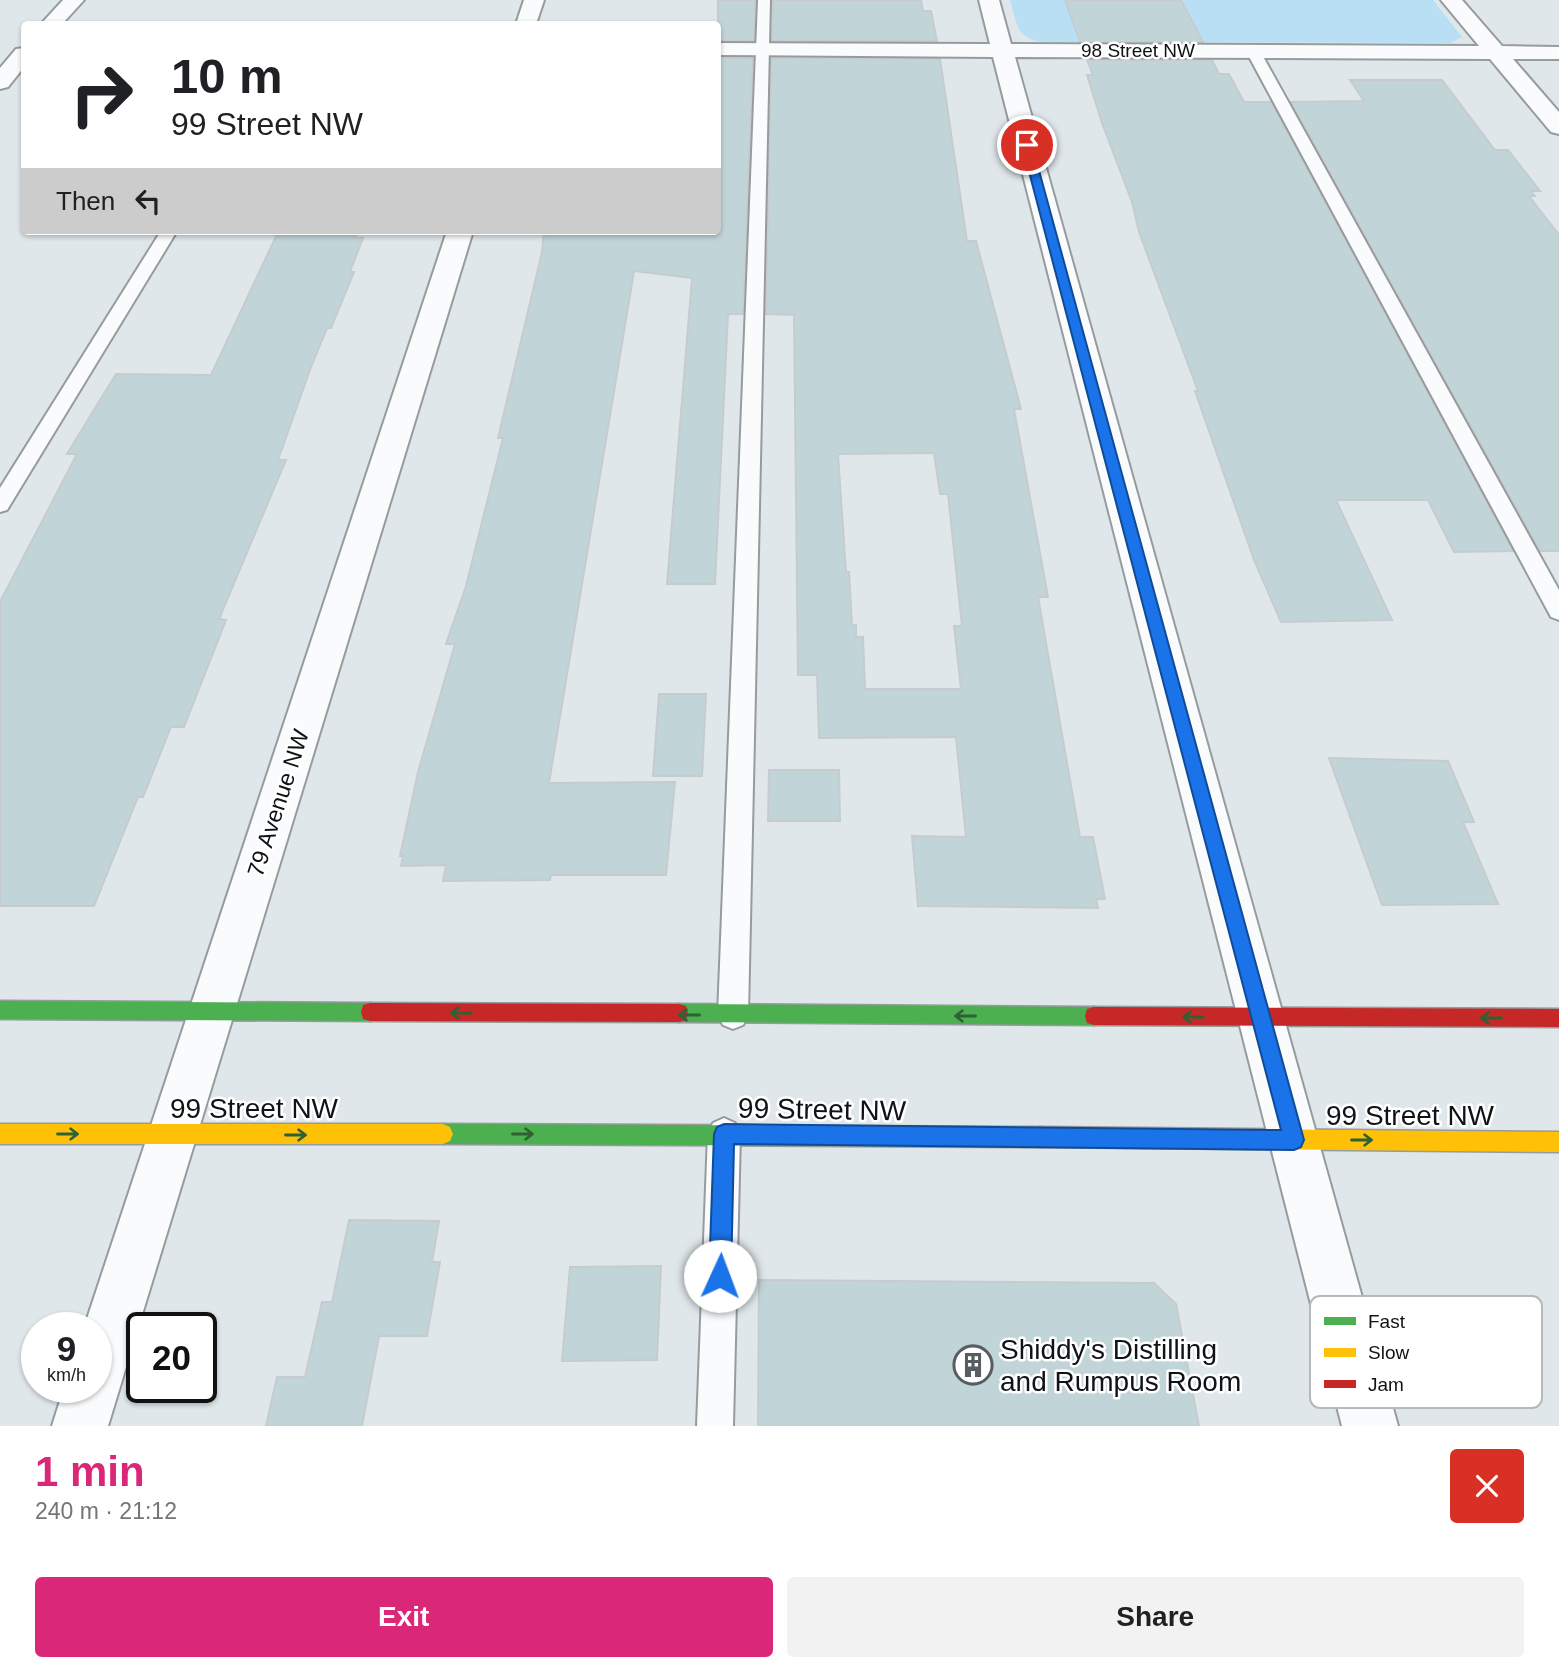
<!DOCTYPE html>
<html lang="en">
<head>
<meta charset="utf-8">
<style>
	:root { --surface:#fff; --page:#f2f2f2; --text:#202124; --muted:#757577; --accent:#db2777 }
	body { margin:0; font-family:Arial,sans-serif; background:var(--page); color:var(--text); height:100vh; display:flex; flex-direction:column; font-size:26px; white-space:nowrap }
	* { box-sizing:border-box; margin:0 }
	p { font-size:23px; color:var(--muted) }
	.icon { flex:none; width:38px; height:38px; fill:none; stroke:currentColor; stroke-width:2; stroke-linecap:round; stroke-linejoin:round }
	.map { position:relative; height:1426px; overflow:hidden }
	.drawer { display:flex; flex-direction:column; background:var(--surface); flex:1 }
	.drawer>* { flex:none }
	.guide { position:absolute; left:21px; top:21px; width:700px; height:214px; border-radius:7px; box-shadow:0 2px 5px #0004; background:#fff; color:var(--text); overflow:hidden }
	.speed { position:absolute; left:21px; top:1312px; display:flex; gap:14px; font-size:35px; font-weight:700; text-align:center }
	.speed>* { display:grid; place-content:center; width:91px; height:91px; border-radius:50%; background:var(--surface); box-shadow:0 2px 5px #0004; line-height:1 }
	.speed small { font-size:18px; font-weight:400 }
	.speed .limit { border:4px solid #111; border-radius:10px; background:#fff; color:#111 }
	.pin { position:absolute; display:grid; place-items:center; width:60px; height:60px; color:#fff; margin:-30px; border:4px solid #fff; border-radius:50%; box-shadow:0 2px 7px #0007 }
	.me { position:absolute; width:77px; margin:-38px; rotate:2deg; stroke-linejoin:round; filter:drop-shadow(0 0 5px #0008) }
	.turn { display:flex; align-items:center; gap:24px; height:147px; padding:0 35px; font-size:32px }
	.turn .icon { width:91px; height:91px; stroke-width:2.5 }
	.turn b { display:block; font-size:49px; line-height:60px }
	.then { display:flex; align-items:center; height:66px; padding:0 35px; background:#0003; gap:14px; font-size:26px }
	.round { display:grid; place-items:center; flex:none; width:74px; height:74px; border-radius:7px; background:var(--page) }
	.overview { display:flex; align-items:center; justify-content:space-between; height:119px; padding:0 35px }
	h1 { font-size:42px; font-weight:600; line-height:52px; color:var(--accent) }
	.button { display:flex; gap:14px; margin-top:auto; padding:14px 35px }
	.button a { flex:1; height:80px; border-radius:7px; background:var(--accent); color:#fff; font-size:28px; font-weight:600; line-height:80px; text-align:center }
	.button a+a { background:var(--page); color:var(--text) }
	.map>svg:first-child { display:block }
	.green { fill:#b9dff5 }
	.building { fill:#c1d5d9; stroke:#c6ccce; stroke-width:2; fill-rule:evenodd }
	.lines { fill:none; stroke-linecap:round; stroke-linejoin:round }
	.lane-casing { stroke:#969b9e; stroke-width:4 }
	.street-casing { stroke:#969b9e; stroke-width:4 }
	.fast-casing { stroke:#969b9e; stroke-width:3 }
	.slow-casing { stroke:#969b9e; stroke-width:3 }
	.jam-casing { stroke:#969b9e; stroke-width:3 }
	.lane { fill:#fafbfc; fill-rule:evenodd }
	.street { fill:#fafbfc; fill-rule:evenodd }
	.fast { fill:#4caf50; fill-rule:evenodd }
	.slow { fill:#ffc107; fill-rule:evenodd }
	.jam { fill:#c62828; fill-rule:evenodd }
	.oneway { stroke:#2e6133 }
	.route { fill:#1a73e8; stroke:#114b97; stroke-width:2 }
	.labels { text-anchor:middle; stroke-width:5; stroke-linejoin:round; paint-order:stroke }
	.far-street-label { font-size:19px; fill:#0f1316; stroke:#fff }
	.street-label { font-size:23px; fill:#0f1316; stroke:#fff }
	.near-street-label { font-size:28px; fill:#0f1316; stroke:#fff }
	.near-poi-label { font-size:28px; fill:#0f1316; stroke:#fff; text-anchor:start }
	.key { fill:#fff; stroke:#b7b8b9; stroke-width:2 }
	.key-label { font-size:19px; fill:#0f1316 }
</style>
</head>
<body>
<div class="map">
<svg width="1559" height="1426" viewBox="0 0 1559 1426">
	<rect width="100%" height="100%" fill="#e0e7eb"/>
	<path class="green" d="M1010 0H1433L1462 37 1450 43 1043 42C1017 40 1016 22 1010 0Z"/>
	<path class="building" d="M718 0H755L754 41H718Z
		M773 0H921L923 11H931L937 41H772Z
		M1065 0H1181L1203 42H1080Z
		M718 58H753L743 314H728L715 584H667L692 278 634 271 549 783 675 782 666 875H551L550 880 443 881 446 865 401 866 403 856H400L418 772 455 644H446L466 586 503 438H498L542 252 544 231H718Z
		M771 58 940 59 967 241H976L1021 409H1014L1048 597H1038L1080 837H1093L1105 899H1096L1098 908 918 906 912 836 966 837 956 737 819 738 817 675H798L794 315 766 314ZM934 453 940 494H948L962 626H954L961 689H865L863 637H856V625H852L849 572H846L838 454Z
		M1087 60H1212L1219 74H1229L1244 102H1271L1513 551 1454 552 1428 500H1336L1392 620 1281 622 1254 560 1195 391H1198L1139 232 1132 202 1102 123 1087 75H1093Z
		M1350 80H1442L1495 150H1508L1540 191H1531L1535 196H1529L1559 235V551H1540L1291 102 1364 101Z
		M358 231 355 238H363L350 272H354L331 328H327L311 367 278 460H286L219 619 226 620 184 727H171L143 797H138L94 906H0V602L77 454H67L116 374 211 375 278 232Z
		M659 694H706L702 776H653Z
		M1329 758 1448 761 1474 822H1463L1498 904 1382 905Z
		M769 770H839L840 821H768Z
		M349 1220 439 1221 432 1262H440L427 1336H379L362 1426H266L277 1377H305L322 1302H332Z
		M661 1266 657 1360 562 1361 570 1267Z
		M759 1280 1154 1283 1176 1304 1199 1426H758Z"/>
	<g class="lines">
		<g class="lane-casing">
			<path id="lane" d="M758 0H770L748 1015 743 1025 733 1029 723 1025 718 1015Z
				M1248 48 1260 51 1559 590V620L1551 617 1246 51Z
				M161 231H177L7 510 0 512V488Z
				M724 1118 735 1123 740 1134 733 1426H697L708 1134 713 1123Z"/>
		</g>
		<g class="street-casing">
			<path id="street" d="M63 0H84L62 24H41Z
				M524 0H544L536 24H516Z
				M979 0H999L1011 44 1479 46 1441 0H1462L1502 46 1559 47V59H1513L1559 112V134L1551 132 1490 59 1015 57 1398 1426H1342L993 57 718 55V43L990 44Z
				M24 48V67L8 87 0 89V68L16 49Z
				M447 231H473L108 1426H52L64 1388H96V1328H84Z"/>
		</g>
		<g class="fast-casing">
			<path id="fast" d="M0 1001 370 1003 377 1005 379 1012 377 1019 370 1021 0 1019Z
				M679 1004 1094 1007 1101 1009 1103 1016 1101 1023 1094 1025 679 1022 672 1020 670 1013 672 1006Z
				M443 1124 1040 1127 1047 1130 1050 1137 1047 1144 1040 1147 443 1144 436 1141 433 1134 436 1127Z"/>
		</g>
		<g class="slow-casing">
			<path id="slow" d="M0 1124H443L450 1127 453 1134 450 1141 443 1144H0Z
				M1040 1127 1559 1132V1152L1040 1147 1033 1144 1030 1137 1033 1130Z"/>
		</g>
		<g class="jam-casing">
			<path id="jam" d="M370 1003 679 1004 686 1006 688 1013 686 1020 679 1022 370 1021 363 1019 361 1012 363 1005Z
				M1094 1007 1559 1009V1027L1094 1025 1087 1023 1085 1016 1087 1009Z"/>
		</g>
		<use href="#lane" class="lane"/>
		<use href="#street" class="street"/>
		<use href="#fast" class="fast"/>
		<use href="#slow" class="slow"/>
		<use href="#jam" class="jam"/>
	</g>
	<defs><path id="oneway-shaft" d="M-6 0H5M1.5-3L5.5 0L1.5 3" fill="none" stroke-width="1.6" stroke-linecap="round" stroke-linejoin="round" transform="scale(1.75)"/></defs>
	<g class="oneway">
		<use href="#oneway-shaft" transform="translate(461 1013) rotate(-180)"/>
		<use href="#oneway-shaft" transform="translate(689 1015) rotate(-180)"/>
		<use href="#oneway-shaft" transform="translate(965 1016) rotate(-180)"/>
		<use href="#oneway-shaft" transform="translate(1193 1017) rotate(-180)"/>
		<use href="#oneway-shaft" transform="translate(1491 1018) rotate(-180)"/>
		<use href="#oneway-shaft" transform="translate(68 1134)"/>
		<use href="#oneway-shaft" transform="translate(523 1134)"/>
		<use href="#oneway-shaft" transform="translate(296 1135)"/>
		<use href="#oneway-shaft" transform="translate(1362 1140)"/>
	</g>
	<path class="route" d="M1027 142 1032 145 1304 1140 1301 1147 1294 1150 734 1144 731 1276 728 1283 720 1287 712 1283 709 1276 714 1134 717 1127 724 1124 1281 1130 1022 145Z"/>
	<defs>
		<g id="building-ring" transform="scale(2.0125)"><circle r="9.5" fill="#fff" stroke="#585d61" stroke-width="1.5"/><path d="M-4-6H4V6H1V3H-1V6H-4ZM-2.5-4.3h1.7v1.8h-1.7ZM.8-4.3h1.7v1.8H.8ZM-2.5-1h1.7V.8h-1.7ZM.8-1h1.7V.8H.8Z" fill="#585d61"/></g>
	</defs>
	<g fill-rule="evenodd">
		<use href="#building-ring" x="973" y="1365"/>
	</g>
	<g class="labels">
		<g class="far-street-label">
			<text x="1138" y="57">98 Street NW</text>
		</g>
		<g class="street-label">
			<text transform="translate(278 803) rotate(-72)" y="8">79 Avenue NW</text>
		</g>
		<g class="near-street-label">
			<text x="254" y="1118">99 Street NW</text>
			<text transform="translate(822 1109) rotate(1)" y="10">99 Street NW</text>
			<text x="1410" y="1125">99 Street NW</text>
		</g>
		<g class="near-poi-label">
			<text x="1000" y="1359">Shiddy's Distilling<tspan x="1000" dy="32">and Rumpus Room</tspan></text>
		</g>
	</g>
	<rect x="1310" y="1296" width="232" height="112" rx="10" class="key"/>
	<rect x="1324" y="1317" width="32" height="8" fill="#4caf50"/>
	<rect x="1324" y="1348" width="32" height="9" fill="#ffc107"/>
	<rect x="1324" y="1380" width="32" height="8" fill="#c62828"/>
	<g class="key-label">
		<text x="1368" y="1328">Fast</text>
		<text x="1368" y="1359">Slow</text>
		<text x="1368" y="1391">Jam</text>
	</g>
</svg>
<div class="speed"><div>9<small>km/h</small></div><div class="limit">20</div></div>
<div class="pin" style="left:1027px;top:145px;background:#d93025"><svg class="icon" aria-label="arrive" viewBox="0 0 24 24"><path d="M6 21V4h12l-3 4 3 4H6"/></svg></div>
<svg class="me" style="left:720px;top:1276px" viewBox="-20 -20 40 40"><circle r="19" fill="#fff"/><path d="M0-13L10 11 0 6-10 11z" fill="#1a73e8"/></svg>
<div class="guide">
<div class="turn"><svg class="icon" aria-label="right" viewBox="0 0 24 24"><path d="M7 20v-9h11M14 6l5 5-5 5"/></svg><div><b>10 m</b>99 Street NW</div></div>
<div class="then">Then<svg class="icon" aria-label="left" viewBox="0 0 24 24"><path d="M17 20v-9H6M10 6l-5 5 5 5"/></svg></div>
</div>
</div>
<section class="drawer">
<div class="overview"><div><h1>1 min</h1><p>240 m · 21:12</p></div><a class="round" style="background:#d93025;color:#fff"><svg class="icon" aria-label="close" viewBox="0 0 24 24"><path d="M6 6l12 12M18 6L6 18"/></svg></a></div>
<div class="button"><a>Exit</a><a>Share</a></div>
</section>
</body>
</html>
